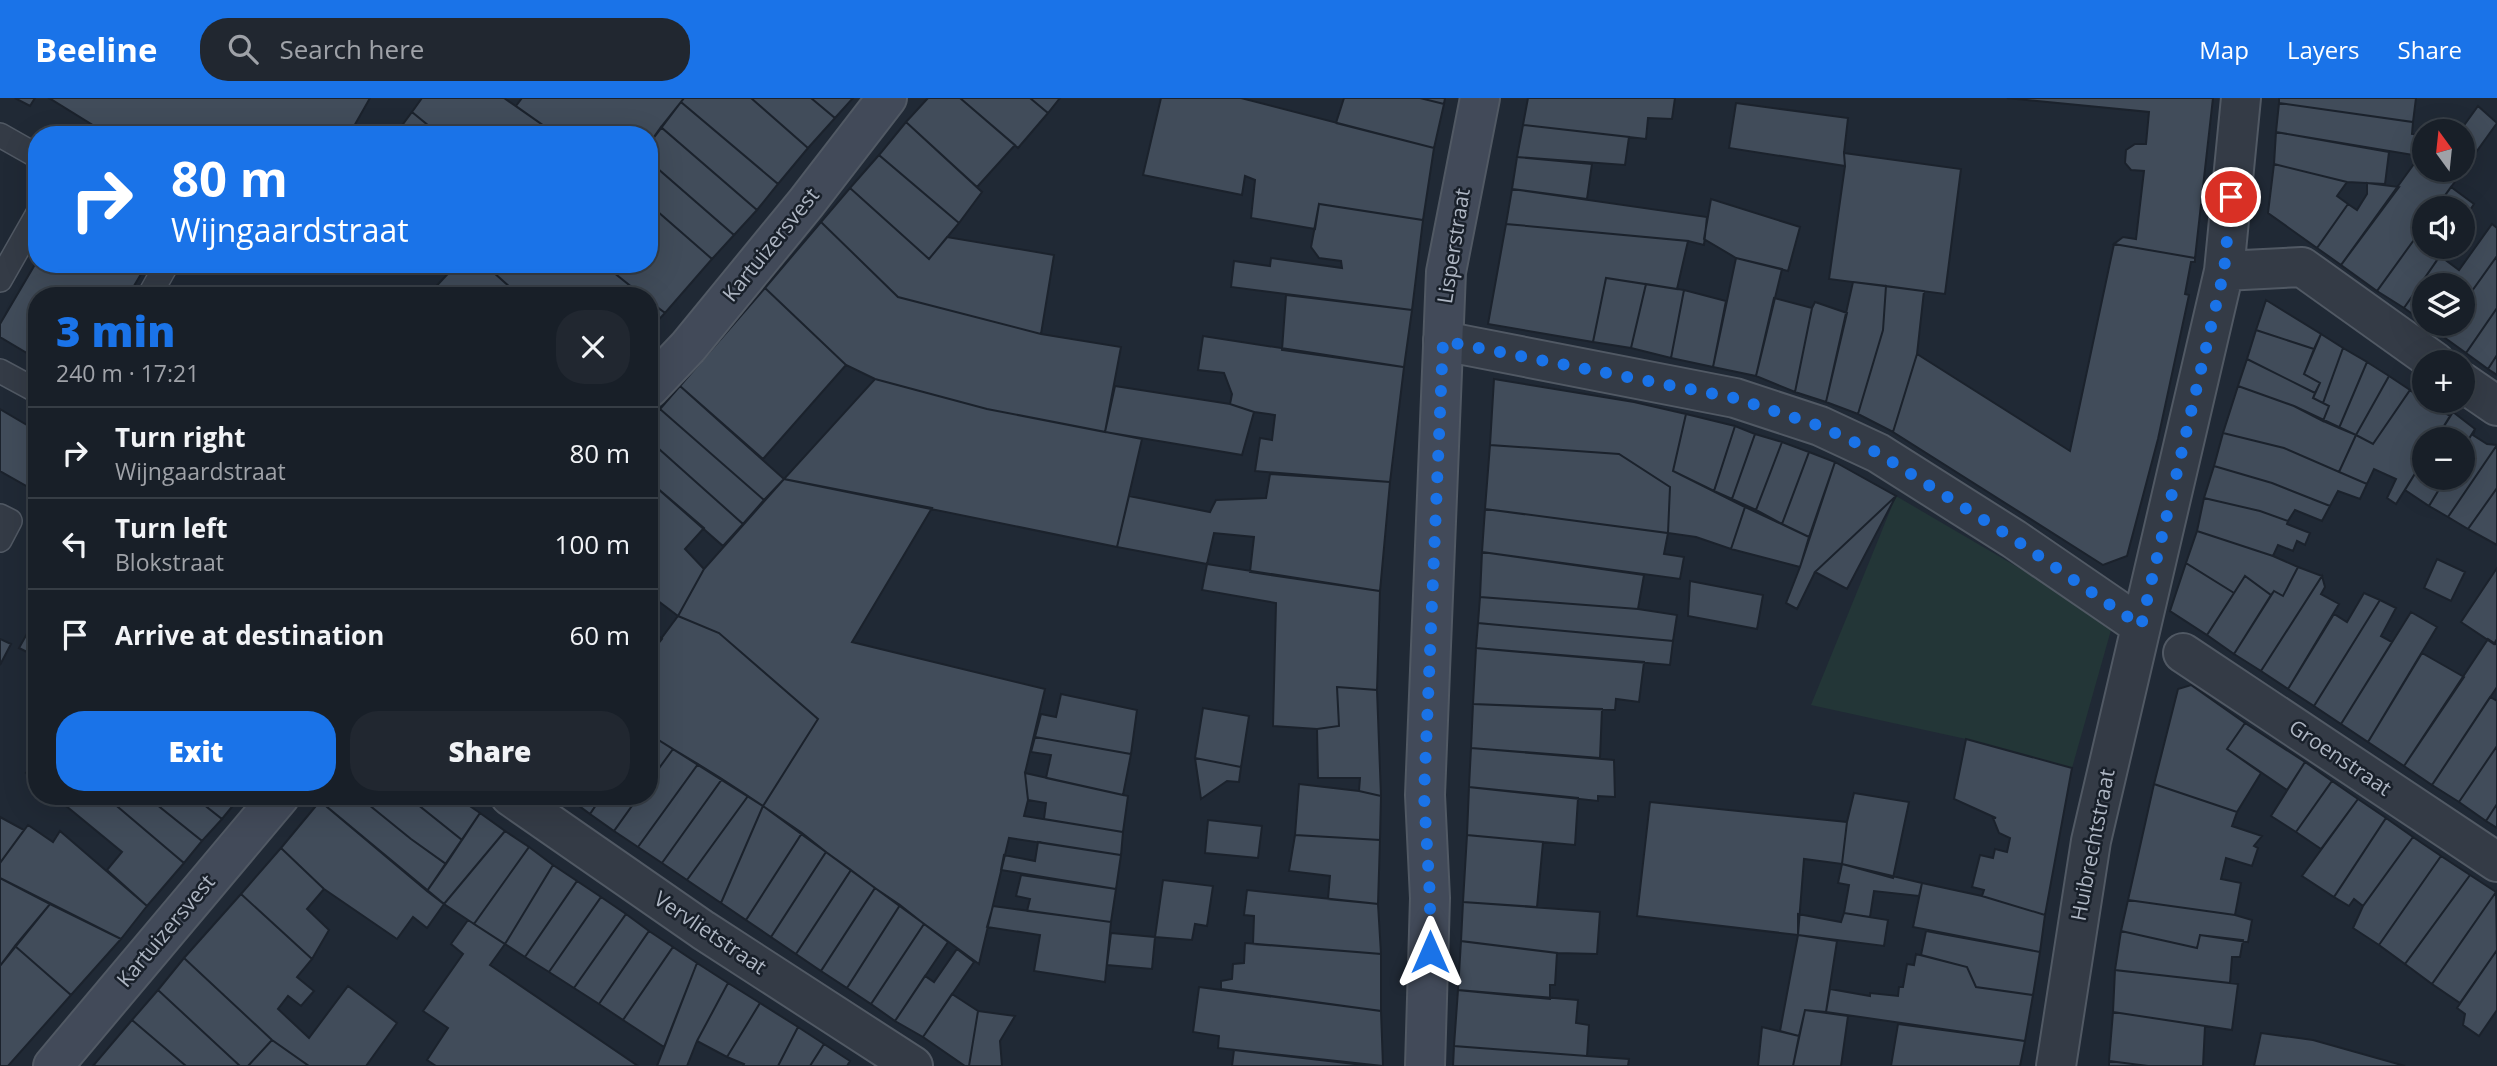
<!DOCTYPE html>
<html lang="en">
<head>
<meta charset="utf-8">
<style>
	:root { --surface:#181f28; --page:#212730; --text:#f1f3f6; --muted:#9fa2a8; --line:#363d45; --accent:#1a73e8 }
	body { margin:0; font-family:"Open Sans",sans-serif; background:var(--page); color:var(--text); height:100vh; display:flex; flex-direction:column; font-size:26px; white-space:nowrap }
	* { box-sizing:border-box; margin:0 }
	p { font-size:23px; color:var(--muted) }
	.icon { flex:none; width:38px; height:38px; fill:none; stroke:currentColor; stroke-width:2; stroke-linecap:round; stroke-linejoin:round }
	.map { position:relative; flex:1; overflow:hidden }
	.details { position:absolute; left:28px; top:189px; width:630px; height:518px; display:flex; flex-direction:column; background:var(--surface); border-radius:28px; box-shadow:0 7px 28px #0002,0 0 0 2px var(--line) }
	.details>* { flex:none }
	.guide { position:absolute; left:28px; top:28px; width:630px; height:147px; border-radius:28px; box-shadow:0 7px 28px #0002,0 0 0 2px var(--line); background:#1a73e8; color:#fff; overflow:hidden }
	.needle { width:46px; rotate:345deg }
	.controls { position:absolute; left:2412px; top:21px; display:grid; gap:14px }
	.controls a { display:grid; place-items:center; width:63px; height:63px; border-radius:50%; background:var(--surface); box-shadow:0 7px 28px #0002,0 0 0 2px var(--line); font-size:35px }
	.pin { position:absolute; display:grid; place-items:center; width:60px; height:60px; color:#fff; margin:-30px; border:4px solid #fff; border-radius:50%; box-shadow:0 2px 7px #0007 }
	.me { position:absolute; width:77px; margin:-38px; rotate:0deg; stroke-linejoin:round; filter:drop-shadow(0 0 5px #0008) }
	.turn { display:flex; align-items:center; gap:24px; height:147px; padding:0 28px; font-size:32px }
	.turn .icon { width:91px; height:91px; stroke-width:2.5 }
	.turn b { display:block; font-size:49px; line-height:60px }
	.round { display:grid; place-items:center; flex:none; width:74px; height:74px; border-radius:28px; background:var(--page) }
	.head { display:flex; align-items:center; justify-content:space-between; height:119px; padding:0 28px }
	h1 { font-size:42px; font-weight:800; line-height:52px; color:var(--accent) }
	.button { display:flex; gap:14px; margin-top:auto; padding:14px 28px }
	.button a { flex:1; height:80px; border-radius:28px; background:var(--accent); color:#fff; font-size:28px; font-weight:800; line-height:80px; text-align:center }
	.button a+a { background:var(--page); color:var(--text) }
	ul { padding:0; list-style:none }
	li { display:flex; align-items:center; gap:21px; height:91px; padding:0 28px; border-top:2px solid var(--line) }
	li div { flex:1 }
	li b { display:block; font-size:26px }
	li em { font-style:normal }
	header { display:flex; align-items:center; gap:42px; box-sizing:border-box; height:98px; padding:0 35px; background:var(--accent); color:#fff }
	header strong { font-size:33px }
	nav { display:flex; gap:38px; margin-inline-start:auto; font-size:24px }
	.search { width:490px; height:63px; background:var(--page); display:flex; align-items:center; gap:18px; box-sizing:border-box; padding:0 24px; border-radius:28px; color:var(--muted); font-size:26px }
	.map>svg:first-child { display:block }
	.green { fill:#233637 }
	.building { fill:#414c5a; stroke:#1b222c; stroke-width:2 }
	.lines { fill:none; stroke-linecap:round; stroke-linejoin:round }
	.lane-casing { stroke:#515964; stroke-width:26 }
	.street-casing { stroke:#515964; stroke-width:42 }
	.secondary-casing { stroke:#515964; stroke-width:42 }
	.lane { stroke:#343b46; stroke-width:23 }
	.street { stroke:#343b46; stroke-width:38 }
	.secondary { stroke:#424a59; stroke-width:38 }
	.route { stroke:#1a73e8; stroke-width:12; stroke-dasharray:0 21.6 }
	.labels { text-anchor:middle; stroke-width:5; stroke-linejoin:round; paint-order:stroke }
	.street-label { font-size:21px; fill:#aeb6c3; stroke:#19202a }
</style>
</head>
<body>
<header>
<strong>Beeline</strong>
<div class="search"><svg class="icon" aria-label="search" viewBox="0 0 24 24"><circle cx="10" cy="10" r="6"/><path d="M15 15l6 6"/></svg>Search here</div>
<nav><a>Map</a><a>Layers</a><a>Share</a></nav>
</header>
<div class="map">
<svg width="2497" height="968" viewBox="0 0 2497 968">
	<rect width="100%" height="100%" fill="#202935"/>
	<path class="green" d="M1896 398 2113 525 2072 670 1966 641 1811 607Z"/>
	<path class="building" d="M15 0H35L30 8Z
		M49 0H370L349 37H109Z
		M422 0H504L557 37H440L412 14Z
		M522 0H684L649 46V37H557L516 8Z
		M684 0H751L808 50 778 86 681 4Z
		M751 0H811L835 20 808 50Z
		M811 0H853L835 20Z
		M928 0H960L1015 47 977 89 906 24Z
		M960 0H1030L1048 15 1018 50Z
		M1030 0H1060L1048 15Z
		M1161 0H1241L1434 50 1423 122 1319 106 1315 131 1251 120 1255 82 1245 78 1242 97 1143 77Z
		M1344 0H1420L1444 6 1434 50 1336 25Z
		M1420 0H1445L1444 6Z
		M1528 0H1675L1672 21 1648 20 1646 41 1523 27Z
		M2007 0H2213L2195 160 2114 146 2123 139 2136 141 2144 73 2131 72 2125 65 2126 52 2135 46H2146L2149 14Z
		M2279 0H2416L2413 24 2279 5Z
		M681 4 778 86 757 112 661 29Z
		M1736 5 1848 20 1844 55 1845 68 1729 50Z
		M2279 5 2413 24 2412 36 2424 38V52L2419 58 2276 34Z
		M2478 8 2497 25 2436 110H2424V128L2377 193 2341 167 2424 52V72H2462V33H2460Z
		M412 14 440 37H395Z
		M906 24 982 94 959 125 879 57Z
		M1523 27 1629 39 1625 67 1517 59Z
		M661 29 757 112 734 137 649 63V46Z
		M2276 34 2389 54 2385 86 2347 84 2274 66Z
		M1844 55 1961 71 1945 196 1829 181 1845 68Z
		M879 57 959 125 929 161 850 90Z
		M1517 59 1592 66 1587 101 1512 91Z
		M649 63 734 137 712 161 649 106Z
		M2274 66 2347 84 2337 98 2348 106 2317 150 2268 115Z
		M2367 85 2399 89 2341 167 2317 150 2348 106 2357 112 2367 96Z
		M2451 89 2474 106 2462 124V110H2436Z
		M850 90 929 161 947 139 1054 157 1041 236 898 199 821 124Z
		M1512 91 1707 119 1704 147 1688 143 1506 126Z
		M1711 101 1800 129 1788 173 1736 160 1704 141Z
		M649 106 712 161 665 215 649 203V198H643L603 166H649Z
		M1319 106 1423 122 1412 212 1231 189 1234 163 1270 168 1271 160 1342 170 1341 163 1319 160 1311 149Z
		M821 124 898 199 1041 236 1121 249 1105 334 987 311 875 281 846 267 765 190Z
		M1506 126 1688 143 1677 191 1606 180 1593 244 1488 226Z
		M2492 126 2497 130V158L2462 207V187H2424V224L2404 210 2440 158 2459 172Z
		M2424 128V149H2446L2404 210 2377 193Z
		M2114 146 2195 160V164H2191L2185 196 2189 197 2158 341 2127 458 2103 467 1893 334 1917 256 2070 353Z
		M2497 158V210L2466 255 2441 237 2449 226H2462V207Z
		M1736 160 1782 171 1756 278 1713 269Z
		M37 163V166H147L128 198H37V261L0 239V226Z
		M457 166H484L520 198H431L429 196Z
		M484 166H603L643 198H520Z
		M1606 180 1646 186 1631 250 1593 244Z
		M1853 184 1886 188 1883 232 1858 316 1826 304Z
		M1646 186 1684 192 1671 260 1631 250Z
		M1886 188 1924 193 1917 256 1893 334 1858 316 1883 232Z
		M765 190 846 267 763 361 680 288Z
		M1684 192 1726 203 1713 269 1671 260Z
		M1286 197 1412 212 1404 269 1282 252Z
		M1774 200 1812 210 1795 294 1756 278Z
		M2266 202 2321 236 2314 251 2256 232Z
		M649 203 665 215 649 232Z
		M1815 204 1847 215 1826 304 1795 294 1812 210Z
		M2497 210V257L2488 271 2466 255Z
		M2426 226H2449L2441 237Z
		M2256 232 2314 251 2304 276 2320 285 2315 295 2247 261Z
		M2321 236 2343 250 2323 305 2313 300 2320 285 2304 276Z
		M1203 238 1404 269 1390 384 1255 373 1260 340 1272 342 1275 317 1254 314 1230 306 1232 296 1224 275 1198 272Z
		M2343 250 2367 264 2339 330 2323 323 2329 308 2323 305Z
		M2497 257V277L2488 271Z
		M2247 261 2315 295 2313 300 2329 308 2323 323 2294 308 2238 288Z
		M2367 264 2389 278 2356 337 2339 330Z
		M2389 278 2410 292 2373 346 2356 337Z
		M875 281 987 311 1142 341 1117 449 784 381Z
		M1494 281 1634 304 1686 316 1673 373 1745 409 1731 451 1696 439 1668 435 1670 389 1619 356 1490 347Z
		M680 288 784 381 764 402 660 311Z
		M1115 288 1230 306 1254 314 1242 357 1105 334Z
		M2238 288 2294 308 2356 337 2339 374 2284 350 2223 335Z
		M2410 292 2424 303 2450 318 2436 341H2424V361L2396 406 2387 400 2396 381 2374 371 2367 386 2339 374 2356 337 2373 346Z
		M0 311 37 333V394L0 373Z
		M660 311 764 402 743 426 649 342V323Z
		M2453 314 2475 331 2462 352V341H2436Z
		M1686 316 1735 328 1714 393 1673 373Z
		M1735 328 1755 336 1732 401 1714 393Z
		M2475 331 2473 337 2487 346 2497 347 2448 419 2429 408 2446 380H2462V352Z
		M2223 335 2284 350 2367 386 2360 401 2338 393 2330 408 2272 385 2214 368Z
		M1755 336 1782 344 1756 412 1732 401Z
		M649 342 743 426 723 448 649 383Z
		M1782 344 1809 354 1782 426 1756 412Z
		M1490 347 1619 356 1670 389 1668 435 1485 411Z
		M2497 347V390L2468 431 2448 419Z
		M1809 354 1835 364 1809 439 1782 426Z
		M2424 361V380H2446L2429 408 2405 392Z
		M1835 364 1896 398 1815 474 1797 511 1786 505 1800 469Z
		M2214 368 2272 385 2330 408 2322 423 2295 412 2288 423 2260 413 2204 400Z
		M1270 376 1390 384 1380 493 1250 474 1254 439 1214 435 1207 466 1117 449 1129 398 1210 414 1216 402 1266 400Z
		M784 381 932 410 852 544 1045 591 1025 675 1028 702 1024 718 1123 734 1121 757 1009 740 979 866 763 708 818 621 719 535 678 518 704 471Z
		M649 383 704 430 685 451 704 471 678 518 649 496Z
		M2497 390V447L2468 431Z
		M1896 398 1847 491 1815 474Z
		M2204 400 2260 413 2288 423 2287 426 2310 435 2305 447 2297 443 2293 453 2278 447 2273 458 2197 433Z
		M1745 409 1809 439 1800 469 1731 451Z
		M1485 411 1668 435 1664 456 1684 459 1680 481 1482 454Z
		M2197 433 2273 458 2298 469 2283 498 2274 493 2271 497 2245 478 2234 495 2186 465Z
		M1482 454 1644 477 1638 511 1480 499Z
		M2437 461 2465 474 2451 503 2424 490Z
		M2186 465 2234 495 2207 537 2170 513Z
		M1207 466 1380 493 1377 592 1337 589 1339 628 1317 631 1273 628 1276 505 1202 492Z
		M2298 469 2322 478 2261 573 2234 556 2274 493 2283 498Z
		M2497 470V541L2494 546 2461 524Z
		M2245 478 2271 497 2234 556 2207 537Z
		M2322 478 2325 489 2321 496 2339 506 2288 591 2261 573Z
		M1690 483 1763 497 1757 531 1688 518Z
		M2364 495 2380 502 2314 608 2288 591 2334 516 2347 524Z
		M1480 499 1638 511 1677 517 1673 543 1478 525Z
		M2380 502 2396 510 2381 538 2392 544 2341 626 2314 608Z
		M2411 514 2437 529 2368 644 2341 626Z
		M37 518V559L19 550Z
		M678 518 719 535 818 621 763 708 649 636V557Z
		M1478 525 1673 543 1670 567 1476 550Z
		M649 530 662 541 649 557Z
		M0 541 11 546 0 567Z
		M2488 541 2497 547V589L2432 687 2404 668Z
		M1476 550 1644 564 1639 604 1616 601 1615 612 1473 606Z
		M2422 555 2464 579 2404 668 2368 644Z
		M2191 587 2245 625 2227 651 2261 675 2237 714 2154 686 2178 591Z
		M1337 589 1377 592 1381 698 1359 693 1360 680H1318L1317 631 1339 628Z
		M1061 596 1137 612 1131 656 1035 639 1041 616 1056 619Z
		M2490 599 2497 603V648L2459 704 2432 687Z
		M1473 606 1602 611 1600 660 1471 650Z
		M1203 610 1249 618 1241 669 1195 660Z
		M2245 625 2305 664 2287 692 2227 651Z
		M649 636 673 651 649 684Z
		M1035 639 1131 656 1123 697 1046 680 1051 657 1031 654Z
		M1966 641 2072 670 2045 817 1982 798 1984 792 1972 789 1980 757 1993 760 1995 751 2007 754 2010 740 1999 735 1993 720H1996L1954 701Z
		M2497 648V706L2486 723 2459 704Z
		M1471 650 1614 662 1615 699 1598 698V703L1469 689Z
		M673 651 698 666 638 749 614 733 639 698H649V684Z
		M1195 660 1241 669 1239 684 1227 683 1201 701Z
		M37 663V684L26 675Z
		M2305 664 2332 683 2296 734 2271 718Z
		M698 666 722 681 662 765 638 749Z
		M1025 675 1128 698 1123 734 1044 721 1046 705 1028 702Z
		M722 681 748 698 687 782 662 765Z
		M2332 683 2358 701 2321 751 2296 734Z
		M1299 686 1359 693 1381 698 1380 742 1295 737Z
		M2154 686 2237 714 2232 728 2262 738 2254 748 2258 750 2252 768 2226 760 2221 781 2241 785 2235 817 2128 802Z
		M1469 689 1578 700 1575 747 1467 737Z
		M1854 695 1909 704 1893 780 1842 766 1847 724Z
		M54 698H105L184 765 147 808 107 772 122 754Z
		M105 698H146L202 743 184 765Z
		M146 698H193L222 721 202 743Z
		M193 698H239L240 699 222 721Z
		M324 698H358L411 741 446 766 427 793 320 703Z
		M358 698H407L462 742 446 766 411 741Z
		M407 698H455L480 715 462 742Z
		M566 698H602L590 716Z
		M602 698H639L614 733 590 716Z
		M748 698 763 708 721 805 687 782Z
		M2358 701 2386 720 2334 799 2302 778Z
		M320 703 444 806 427 830 413 819 397 841 324 791 281 750Z
		M1650 704 1847 724 1842 766 1804 761 1798 837 1637 818Z
		M2497 706V730L2486 723Z
		M763 708 802 735 746 822 721 805Z
		M480 715 505 733 444 806 427 793Z
		M0 719 24 732 0 765Z
		M2386 720 2413 739 2363 808 2354 801 2349 808 2334 799Z
		M1208 722 1262 728 1258 760 1205 755Z
		M28 727 53 744 60 733 147 808 121 841 0 780V765Z
		M505 733 529 749 474 826 444 806Z
		M802 735 826 754 771 839 746 822Z
		M1295 737 1380 742 1378 806 1328 801 1330 778 1289 773Z
		M1467 737 1543 744 1537 809 1463 804Z
		M2413 739 2441 758 2379 847 2353 830 2363 808Z
		M1038 744 1121 757 1116 791 1001 772 1004 757 1035 763Z
		M529 749 553 767 505 846 474 826Z
		M281 750 324 791 307 811 329 832 312 861 241 796Z
		M826 754 851 772 796 856 771 839Z
		M2441 758 2470 777 2405 866 2379 847Z
		M1842 766 1922 785 1919 798 1874 793 1870 819 1844 815 1849 787 1838 785Z
		M553 767 577 783 525 859 505 846Z
		M851 772 875 790 821 873 796 856Z
		M1021 777 1116 791 1111 824 1027 813 1030 801 1016 798Z
		M2470 777 2496 794 2432 886 2405 866Z
		M0 780 50 806 0 868Z
		M1163 782 1213 788 1207 828 1195 826 1192 842 1155 839Z
		M577 783 601 799 549 874 525 859Z
		M1922 785 1982 798 2045 817 2040 854 1913 829Z
		M875 790 900 807 847 890 821 873Z
		M1247 792 1378 806 1381 856 1253 846 1254 818 1244 817Z
		M2496 794 2497 852 2460 905 2432 886Z
		M241 796 312 861 297 879 314 893 301 908 288 898 278 911 309 940 348 888 397 925 366 968H309L272 942 184 860Z
		M601 799 626 816 574 890 549 874Z
		M2128 802 2235 817 2252 822 2248 844 2200 837 2197 850 2121 833Z
		M1463 804 1600 814 1597 856 1557 855 1461 843Z
		M50 806 121 841 71 897 15 848Z
		M900 807 924 826 871 906 847 890Z
		M993 808 1111 824 1105 884 1034 873 1040 837 987 829Z
		M1844 815 1888 822 1884 848 1798 837V816L1841 824Z
		M626 816 649 833 599 906 574 890Z
		M468 822 505 846 490 867 638 968H436L427 962 448 930 423 913 463 856 451 846Z
		M924 826 948 844 895 923 871 906Z
		M649 833 673 849 623 922 599 906Z
		M1926 833 2040 854 2033 897 1976 889 1967 869 1921 857Z
		M2121 833 2197 850 2200 837 2243 842 2240 859H2232L2230 885 2115 872Z
		M1111 835 1155 839 1152 871 1107 867Z
		M1798 837 1837 843 1826 914 1805 912 1799 938 1780 933Z
		M1461 843 1557 855 1555 887H1550V901L1458 892Z
		M1245 845 1381 856V913L1221 891V883L1232 881 1233 866 1244 865Z
		M15 848 71 897 8 968H0V868Z
		M673 849 697 865 664 949 623 922Z
		M957 851 974 864 923 939 895 923 925 878 934 884Z
		M2497 852V912L2479 938 2463 927 2465 916 2457 910Z
		M1916 856 1967 869 1976 889 2033 897 2025 943 1826 914 1830 891 1870 898V895L1898 898 1899 889H1903L1907 866 1914 867Z
		M184 860 272 942 248 968H240L158 892Z
		M697 865 728 885 697 943 687 968H657Z
		M2115 872 2238 886 2232 932 2113 914Z
		M728 885 760 905 727 959 697 943Z
		M1199 889 1381 913 1383 968 1218 950 1219 938 1193 934Z
		M158 892 240 968H186L132 922Z
		M1458 892 1578 902 1576 925 1589 927 1587 958 1454 948Z
		M952 896 978 913 969 968H965L923 939Z
		M760 905 798 929 778 968H743L744 966 727 959Z
		M1805 912 1848 918 1841 968H1793Z
		M978 913 1015 918 1000 943 1002 968H969Z
		M2113 914 2205 928 2203 968H2148L2109 963Z
		M132 922 186 968H93Z
		M1898 926 2025 943 2020 968H1891Z
		M798 929 824 946 810 968H778Z
		M1762 929 1799 938 1793 968H1758Z
		M2261 935 2313 942 2405 968H2254Z
		M272 942 309 968H248Z
		M824 946 850 963 847 968H810Z
		M1454 948 1587 958 1629 961 1628 968H1453Z
		M1234 952 1372 968H1232Z
		M2109 963 2148 968H2109Z"/>
	<g class="lines">
		<g class="lane-casing">
			<path id="lane" d="M0 37 37 58
				M0 182 37 117
				M149 198 167 166
				M0 273 37 293
				M0 418 10 423 0 442"/>
		</g>
		<g class="street-casing">
			<path id="street" d="M2224 173 2302 169 2435 264
				M1443 243 1735 300 1820 328 1878 355 2014 441 2141 528
				M2462 284 2497 308
				M2183 555 2497 764
				M510 698 703 832 913 968
				M2056 968 2091 743 2224 173 2241 0"/>
		</g>
		<g class="secondary-casing">
			<path id="secondary" d="M649 290 688 249 806 105 887 0
				M53 968 280 698
				M1425 968 1430 800 1425 697 1446 174 1480 0"/>
		</g>
		<use href="#lane" class="lane"/>
		<use href="#street" class="street"/>
		<use href="#secondary" class="secondary"/>
	</g>
	<g class="lines">
		<path class="route" d="M1430 854V800L1424 697 1443 243 1735 300 1820 328 1878 355 1900 369 2014 441 2141 528 2224 173 2231 99"/>
	</g>
	<g class="labels">
		<g class="street-label">
			<text transform="translate(771 147) rotate(-51)" y="7">Kartuizersvest</text>
			<text transform="translate(1454 148) rotate(-81)" y="7">Lisperstraat</text>
			<text transform="translate(2340 660) rotate(34)" y="7">Groenstraat</text>
			<text transform="translate(2093 747) rotate(-79)" y="7">Huibrechtstraat</text>
			<text transform="translate(166 833) rotate(-50)" y="7">Kartuizersvest</text>
			<text transform="translate(710 835) rotate(34)" y="7">Vervlietstraat</text>
		</g>
	</g>
</svg>
<div class="controls">
<a><svg class="needle" viewBox="-14 -14 28 28"><path d="M0-13l5 13h-10z" fill="#e53935"/><path d="M0 13l5-13h-10z" fill="#9fa2a8"/></svg></a>
<a><svg class="icon" aria-label="sound" viewBox="0 0 24 24"><path d="M4 9h4l5-4v14l-5-4H4zM17 9q2 3 0 6"/></svg></a>
<a><svg class="icon" aria-label="layers" viewBox="0 0 24 24"><path d="M12 4l9 5-9 5-9-5zM3 14l9 5 9-5"/></svg></a>
<a>+</a>
<a>−</a>
</div>
<div class="pin" style="left:2231px;top:99px;background:#d93025"><svg class="icon" aria-label="arrive" viewBox="0 0 24 24"><path d="M6 21V4h12l-3 4 3 4H6"/></svg></div>
<svg class="me" style="left:1430px;top:854px" viewBox="-20 -20 40 40"><path d="M0-17L14 15 0 8-14 15z" fill="#1a73e8" stroke="#fff" stroke-width="4"/></svg>
<div class="guide">
<div class="turn"><svg class="icon" aria-label="right" viewBox="0 0 24 24"><path d="M7 20v-9h11M14 6l5 5-5 5"/></svg><div><b>80 m</b>Wijngaardstraat</div></div>
</div>
<section class="details">
<div class="head"><div><h1>3 min</h1><p>240 m · 17:21</p></div><a class="round"><svg class="icon" aria-label="close" viewBox="0 0 24 24"><path d="M6 6l12 12M18 6L6 18"/></svg></a></div>
<ul>
<li><svg class="icon" aria-label="right" viewBox="0 0 24 24"><path d="M7 20v-9h11M14 6l5 5-5 5"/></svg><div><b>Turn right</b><p>Wijngaardstraat</p></div><em>80 m</em></li>
<li><svg class="icon" aria-label="left" viewBox="0 0 24 24"><path d="M17 20v-9H6M10 6l-5 5 5 5"/></svg><div><b>Turn left</b><p>Blokstraat</p></div><em>100 m</em></li>
<li><svg class="icon" aria-label="arrive" viewBox="0 0 24 24"><path d="M6 21V4h12l-3 4 3 4H6"/></svg><div><b>Arrive at destination</b></div><em>60 m</em></li>
</ul>
<div class="button"><a>Exit</a><a>Share</a></div>
</section>
</div>
</body>
</html>
